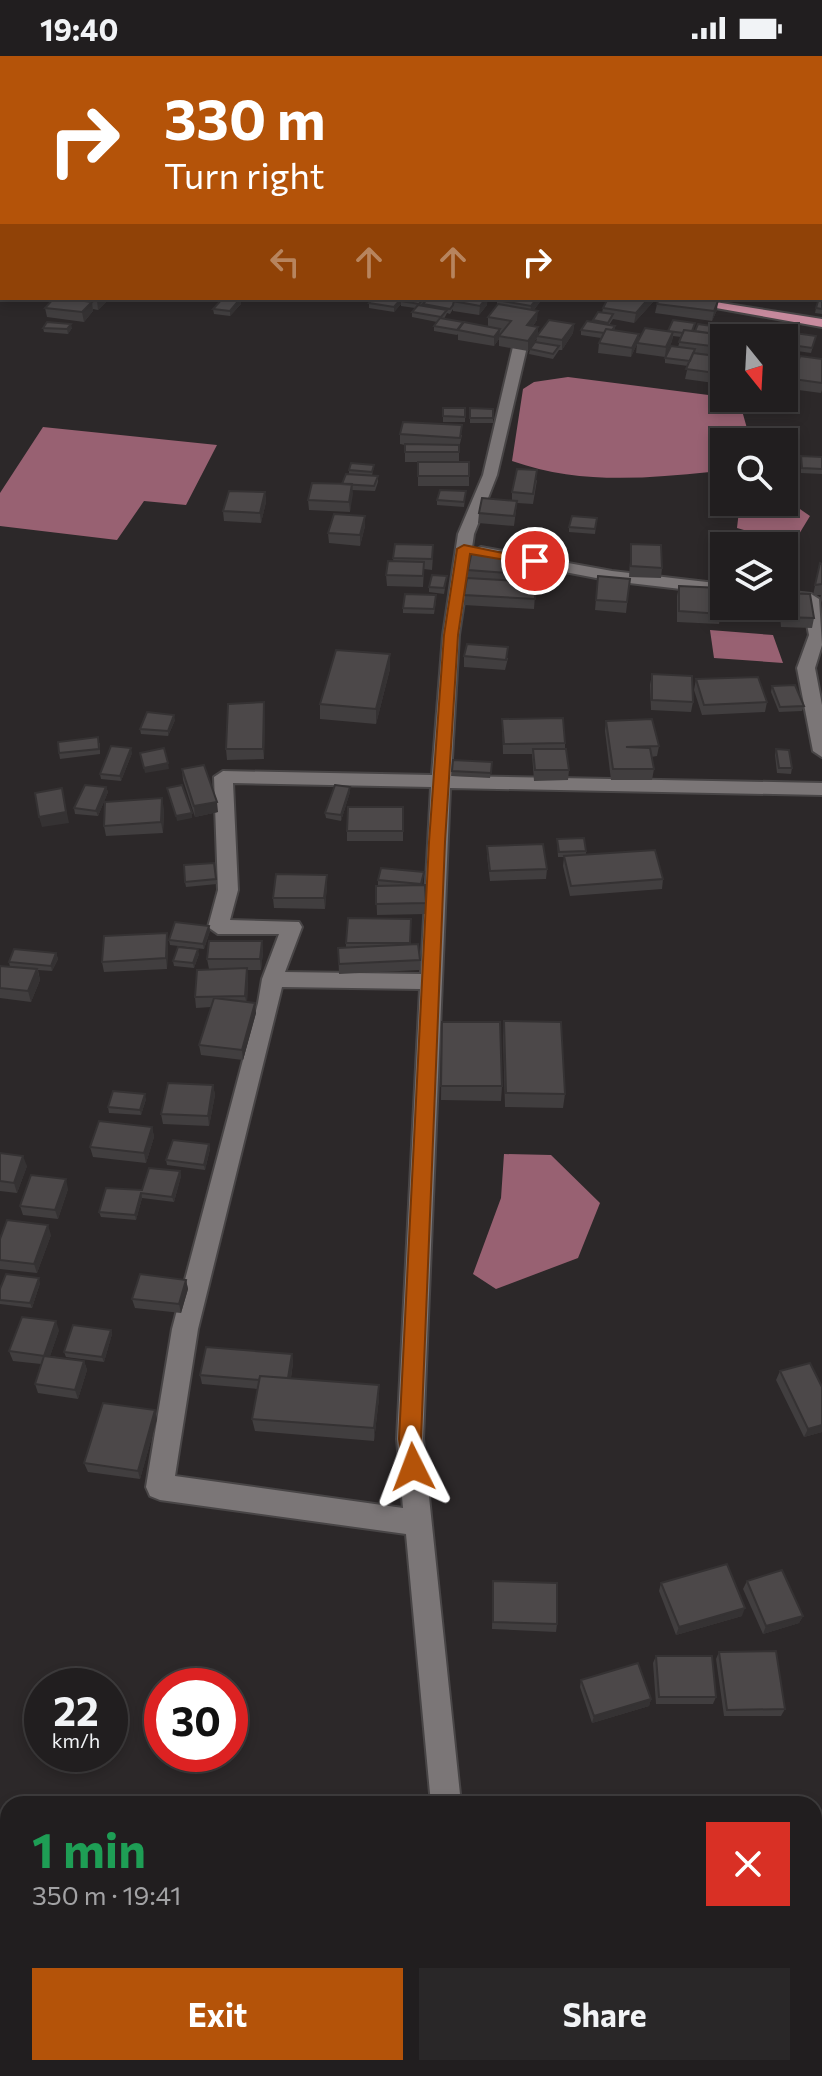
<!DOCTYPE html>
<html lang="en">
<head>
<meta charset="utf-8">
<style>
	:root { --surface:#211e1f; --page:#292728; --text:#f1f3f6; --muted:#a2a2a4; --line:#3e3c3d; --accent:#b45309 }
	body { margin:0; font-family:Commissioner,sans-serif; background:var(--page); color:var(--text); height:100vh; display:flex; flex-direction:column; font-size:30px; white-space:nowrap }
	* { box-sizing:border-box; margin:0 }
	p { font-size:26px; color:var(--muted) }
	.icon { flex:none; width:44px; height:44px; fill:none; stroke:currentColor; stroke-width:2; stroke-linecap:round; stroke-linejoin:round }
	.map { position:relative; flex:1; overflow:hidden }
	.details { position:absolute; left:0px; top:1740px; width:822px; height:280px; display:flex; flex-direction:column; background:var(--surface); border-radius:24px 24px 0 0; box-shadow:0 4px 12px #0003,0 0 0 2px var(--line) }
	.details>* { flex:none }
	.top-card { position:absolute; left:0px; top:0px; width:822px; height:244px; box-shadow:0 4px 12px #0003,0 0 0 2px var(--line); background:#b45309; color:#fff; overflow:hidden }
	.needle { width:52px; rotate:162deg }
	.fabs { position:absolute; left:710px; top:268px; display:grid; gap:16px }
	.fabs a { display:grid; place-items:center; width:88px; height:88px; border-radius:0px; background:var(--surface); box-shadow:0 4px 12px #0003,0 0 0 2px var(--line); font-size:40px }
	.speed { position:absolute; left:24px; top:1612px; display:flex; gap:16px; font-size:40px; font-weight:700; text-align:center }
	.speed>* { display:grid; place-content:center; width:104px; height:104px; border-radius:50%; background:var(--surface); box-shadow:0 4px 12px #0003,0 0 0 2px var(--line); line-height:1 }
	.speed small { font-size:20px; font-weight:400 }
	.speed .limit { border:12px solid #d22; background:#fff; color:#111 }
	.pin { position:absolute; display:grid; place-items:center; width:68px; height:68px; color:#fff; margin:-34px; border:4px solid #fff; border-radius:50%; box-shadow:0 2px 8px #0007 }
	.me { position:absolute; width:88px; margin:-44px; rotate:357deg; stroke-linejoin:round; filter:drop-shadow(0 0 6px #0008) }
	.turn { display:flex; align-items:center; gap:28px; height:168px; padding:0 32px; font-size:36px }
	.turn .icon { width:104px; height:104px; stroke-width:2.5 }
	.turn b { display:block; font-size:56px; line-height:68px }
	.lanes { display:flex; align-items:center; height:76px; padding:0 32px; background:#0003; justify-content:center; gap:40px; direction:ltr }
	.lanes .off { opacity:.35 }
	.round { display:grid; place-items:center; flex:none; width:84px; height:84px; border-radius:0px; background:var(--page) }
	.headline { display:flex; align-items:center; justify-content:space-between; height:136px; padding:0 32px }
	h1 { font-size:48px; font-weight:700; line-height:60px; color:#1e9e55 }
	.primary-button { display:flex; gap:16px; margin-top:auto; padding:16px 32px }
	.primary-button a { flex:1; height:92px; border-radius:0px; background:var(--accent); color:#fff; font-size:32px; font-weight:700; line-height:92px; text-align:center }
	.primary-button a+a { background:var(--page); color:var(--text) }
	.status { display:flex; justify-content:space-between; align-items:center; height:56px; padding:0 40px; background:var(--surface); direction:ltr }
	.status svg { height:22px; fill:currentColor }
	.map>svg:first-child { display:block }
	.water { fill:#986172 }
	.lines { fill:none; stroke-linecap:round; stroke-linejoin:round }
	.minor-casing { stroke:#484546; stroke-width:4 }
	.trunk-casing { stroke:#484546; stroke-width:4 }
	.minor { fill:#7b7677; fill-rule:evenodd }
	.trunk { fill:#c88b9e; fill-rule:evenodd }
	.wall { fill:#413e3f }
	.shaded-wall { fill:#353233 }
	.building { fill:#4c4849; stroke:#353233; stroke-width:2 }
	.route { fill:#b45309; stroke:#753606; stroke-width:2 }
</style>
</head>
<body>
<div class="status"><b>19:40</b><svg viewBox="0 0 49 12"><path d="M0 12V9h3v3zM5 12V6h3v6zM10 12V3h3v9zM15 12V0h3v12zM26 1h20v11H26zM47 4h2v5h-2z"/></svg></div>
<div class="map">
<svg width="822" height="2020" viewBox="0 0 822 2020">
	<rect width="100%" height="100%" fill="#2c2829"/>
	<path class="water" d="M568 321 724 341 741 351 748 376 738 386H724V401L710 416C642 423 577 428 512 405L523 333 534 326Z
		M43 371 217 389 186 449 144 445 117 484 0 470V437Z
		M784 442 810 460 793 488 737 472 740 446H784Z
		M710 574 773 579 783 607 714 602Z
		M504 1098 551 1099 600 1147 578 1202 496 1233 473 1218 501 1142Z
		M822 1804V1924L814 1927V1807Z"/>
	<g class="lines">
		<g class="minor-casing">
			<path id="minor" d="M518 242H530V278L497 419 474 478 459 579 451 720 822 727V739L450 732 423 1383 461 1748H431L406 1478 160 1444 150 1440 146 1431 172 1273 258 947 262 923 279 878H218L208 871 218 834 214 721 223 715 432 719 443 579 458 478 483 419 516 278ZM233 727 431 731 421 918 285 916 302 871 299 866 230 864 238 834ZM282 931 420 933 397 1383 403 1452 175 1420 198 1273Z
				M481 491 612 515 724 528V538L612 525 475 499 473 496Z
				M784 535 811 538 819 543 822 589 815 612 822 649V701L813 695 797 612 809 579 803 547 784 545Z
				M449 2012H483L484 2020H450Z"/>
		</g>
		<g class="trunk-casing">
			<path id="trunk" d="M296 0H306V2H296Z
				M660 242H690L822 263V271Z"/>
		</g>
		<use href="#minor" class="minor"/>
		<use href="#trunk" class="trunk"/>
	</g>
	<path class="wall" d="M54 242H107L108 244 98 254 93 253V255L84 266 47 261 45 252Z
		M374 242H449L448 243 487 249 479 259 453 255V253L450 258 447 257 444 263 463 268 488 270V261L497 249V244L499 242H564L561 246 542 243 534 254 537 264 533 270 538 278 574 268 573 277 562 294H559L553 303 529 298 530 293 536 286 537 282 528 295 499 290V283L494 290 458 284V278L457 279 434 275V270L437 266 412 261V256L415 252 401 250V248L394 256 369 252V247Z
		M608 242H654V245L634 267 613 263 609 269 615 270 614 275 639 278 638 287 668 275 695 267 693 275 718 276 710 299 724 321 721 328 685 323 688 310 665 307V302L678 291 681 281 673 280 672 285 665 301 636 297 637 288 631 301 598 297 599 287 601 282 581 279V274L593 266V264L602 257 603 252Z
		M240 243 241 248 230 260 214 258 213 253Z
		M822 243V258L815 257 816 252Z
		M657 248 717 254 712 265 655 257Z
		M43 272H72L68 278 44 276Z
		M816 280 811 297 790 294 791 289Z
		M822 303V334L821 337 791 333 793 323Z
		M443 352H465V366H443Z
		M470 352 493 353V367H470Z
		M400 378 462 379 459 392V406H405V389L400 388Z
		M801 400 822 401V418L801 417Z
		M418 406 469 420V430H418Z
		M374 409 372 420H378V426L375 435 352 434 350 456 309 454 308 444 342 428 349 418V414Z
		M537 424 533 448 517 447 514 470 478 467 479 457 512 444V436Z
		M466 435 464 451 437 449V444Z
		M265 436 266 446 261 467 224 465 223 455Z
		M597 462 595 478 569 476V471Z
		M365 470 360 490 329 487 328 477Z
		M395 488 433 500 432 514 424 513 423 531 387 530 386 519 393 505Z
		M631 488 662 512 661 522 629 521Z
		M510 507 507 525 536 526 534 553 464 549 468 514Z
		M820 507 822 508V547L820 542 821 539H813Z
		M447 520 444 538 429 536V531Z
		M598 520 630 523 626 557 595 554Z
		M679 530 721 558 719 568 677 566V540Z
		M436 545 434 558 403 557V552Z
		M779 550H784L814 562 812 572 781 571Z
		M390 598V613L376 668 320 663V648Z
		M464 600 508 602 505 614 464 611Z
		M652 618 693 646 691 656 651 654 650 629Z
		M696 623 767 646 765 656 702 659 694 634Z
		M772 630 804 650 802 655 779 656 771 636Z
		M265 657 264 703 227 704 226 693Z
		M502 663 565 687V693L569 714 568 724 534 725 532 698H503Z
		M175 664 168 680 141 678 140 673Z
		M606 665 659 690 657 700 651 701 654 713 652 724H611L605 675Z
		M100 687V698L60 703 59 697Z
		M776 693 792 712 791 718 777 717 775 699Z
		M132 697 121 725 101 723 100 718Z
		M492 706 490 722 452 720V715Z
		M182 713 218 756 195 761 183 724Z
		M106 731 108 736 98 760 75 758 74 752Z
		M350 731V736L341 765 326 762 325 757Z
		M403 751V785H347V775Z
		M164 753 163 777 106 780 104 770Z
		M557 783 586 795V798L663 823 662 833 570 840 563 810 564 801H558Z
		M487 790 547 813 546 823 490 825 487 800Z
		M214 807 217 828 186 831 185 826Z
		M424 816 422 829H425L426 858 377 859 376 830H378V824Z
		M327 829 325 853 274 852 273 842Z
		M411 863 410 889 420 904V914L339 918 338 892 346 891V887Z
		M209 870 210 875 204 893 170 889 169 884Z
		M262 885 263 896 261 914H247L248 922 247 946 256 957 243 1004 201 999 199 989 211 951 196 952 195 941 209 913 207 903Z
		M168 888 167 913 104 916 102 906Z
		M56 897 58 903 52 915 38 914 40 924 31 946 0 942V910L10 911 9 906Z
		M199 898 194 912 174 910 173 905Z
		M504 965 565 1038 563 1052 505 1051 503 980Z
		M442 966 502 1030 501 1045 441 1044Z
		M213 1029 215 1039 209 1070 163 1068 161 1058Z
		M146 1043 141 1059 109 1057 108 1051Z
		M152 1071 154 1081 146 1107 93 1101 90 1091Z
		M209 1088 210 1093 205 1114 167 1109 166 1104Z
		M0 1097 27 1110 17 1137 0 1135Z
		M180 1115 181 1120 174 1146 142 1142 136 1164 101 1161 99 1156Z
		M68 1133 58 1163 23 1159 20 1150Z
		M51 1179 37 1217 0 1213V1183Z
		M186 1224 188 1233 181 1257 135 1252 132 1243Z
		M40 1227 32 1252 0 1248V1233Z
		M59 1274 50 1300 84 1305 87 1314 78 1343 38 1337 35 1328 41 1308 13 1305 9 1295Z
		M111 1274 112 1278 104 1306 66 1301 64 1296Z
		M292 1298 293 1307 291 1322 379 1342 374 1385 255 1375 252 1363 258 1333 202 1328 200 1319Z
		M780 1315 822 1331V1376L804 1381 776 1324Z
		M155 1354 157 1363 140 1423 88 1416 84 1407Z
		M493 1525 557 1568 556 1576 492 1573Z
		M747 1525 803 1560 799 1567 763 1578 743 1533Z
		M661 1527 742 1560 676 1579 659 1535Z
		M719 1596 785 1653 781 1660H724L716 1603Z
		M656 1600 716 1641 713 1648H656L653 1607Z
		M581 1624 651 1643 649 1650 592 1667 580 1631Z"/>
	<path class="shaded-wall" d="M99 242H107L108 244 98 254 97 244Z
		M400 242H406L401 245V248L394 256V251L400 244Z
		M486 242H488L487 249 479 259 480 250Z
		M537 242H542V243L530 259 531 250Z
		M649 242H654V245L634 267 636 257Z
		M240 243 241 248 230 260V255Z
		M718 245 717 254 712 265 714 255Z
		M92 246 93 255 84 266 82 256Z
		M538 255 537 264 527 278V269Z
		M71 268 72 272 68 278 67 273Z
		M574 268 573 277 562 294V284Z
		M538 271V280L528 295V285Z
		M719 271 715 288 710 300 711 290Z
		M500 273 499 283 494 290V281Z
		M673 276 672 285 665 301 666 291Z
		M639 278 637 288 631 301 632 292Z
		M352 428 353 438 350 456 349 446Z
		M265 436 266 446 261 467 260 457Z
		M365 460V470L360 490V479Z
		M390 598V613L376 668V653Z
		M264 646 265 657 264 703 263 693Z
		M174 659 175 664 168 680V675Z
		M131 692 132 697 121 725 120 720Z
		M168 707 169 713 145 717 144 712Z
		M106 731 108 736 98 760 96 755Z
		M350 731V736L341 765V759Z
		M62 732 69 767 42 771 39 761Z
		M162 742 164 753 163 777 161 766Z
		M217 746 218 756 195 761 194 750Z
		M192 757V762L177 765 176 760Z
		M327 819V829L325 853 324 842Z
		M209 870 210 875 204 893 203 888Z
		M167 877 168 888 167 913 166 902Z
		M262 885 263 896 261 914 260 903Z
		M198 893 199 898 194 912 193 907Z
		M56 897 58 903 52 915 51 910Z
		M247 912 248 922 247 950 245 940Z
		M37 913 40 924 31 946 28 935Z
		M255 947 256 957 243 1004 242 994Z
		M213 1029 215 1039 209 1070 208 1060Z
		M145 1038 146 1043 141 1059 140 1054Z
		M152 1071 154 1081 146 1107 144 1097Z
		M209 1088 210 1093 205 1114 204 1109Z
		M23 1100 27 1110 17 1137 14 1127Z
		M180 1115 181 1120 174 1146 172 1141Z
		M66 1123 68 1133 58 1163 55 1154Z
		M141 1137 142 1142 136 1164 135 1159Z
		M48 1169 51 1179 37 1217 34 1208Z
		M39 1222 40 1227 32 1252 30 1247Z
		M186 1224 188 1233 181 1257 179 1248Z
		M56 1265 59 1274 47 1309 44 1300Z
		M111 1274 112 1278 104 1306 102 1301Z
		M292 1298 293 1307 289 1335 288 1326Z
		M84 1305 87 1314 78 1343 75 1334Z
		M379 1329V1342L374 1385V1372Z
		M155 1354 157 1363 140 1423 138 1415Z
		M822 1369V1376L804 1381 808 1373Z
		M745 1552 742 1560 676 1579 679 1571Z
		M803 1560 799 1567 763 1578 766 1570Z
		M651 1643 649 1650 592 1667 594 1660Z"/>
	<path class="building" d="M140 0H173L172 2H140Z
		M206 0H224L223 2H205Z
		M247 0H287V2H247Z
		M317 0H337V2H317Z
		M607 0H620L621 2H608Z
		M640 0H657L658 2H641Z
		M673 0H688L690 2H676Z
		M691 0H705L707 1 693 2Z
		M0 117H2V135H0Z
		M54 242H62L92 246 82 256 45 252Z
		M78 242H99L97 244Z
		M223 242H233L240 243 230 255 213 253Z
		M374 242H395L401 243 394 251 369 247Z
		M403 242H424L419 248 401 245Z
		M428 242H442L454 244 453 249 450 253 423 248Z
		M456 242H486L480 250 453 245Z
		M499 242H537L531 250 497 244Z
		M608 242H649L636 257 603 252Z
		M659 242H695L718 245 714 255 657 248Z
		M819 242 822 243V253L816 252Z
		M498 248 538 255 527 269 538 271 528 285 499 280 511 265 488 261Z
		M418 249 447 254 441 261 412 256Z
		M598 256 613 258 608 267 593 264Z
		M440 262 463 266 457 274 434 270Z
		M549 264 574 268 562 284 537 280Z
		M673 264 695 267 692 275 684 274 683 277 668 275Z
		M587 265 615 270 612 274 606 273 604 277 581 274Z
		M47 266 71 268 67 273 43 272Z
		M464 266 500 273 494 281 458 274Z
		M698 268 719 271 716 278 695 275Z
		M645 272 673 276 666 291 637 287Z
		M606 273 639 278 632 292 599 287Z
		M684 274 716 278 711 290 679 286Z
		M795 277 816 280 812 292 791 289Z
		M535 286 559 290 553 298 530 293Z
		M671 290 695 293 690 305 665 302Z
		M693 297 724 301V315L723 318 686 313Z
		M800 300 822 303V327L793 323Z
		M443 352H465V361L443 360Z
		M470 352 493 353V362H470Z
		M403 366 462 369 460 382 400 378Z
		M405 388 459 389V396H405Z
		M801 400 822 401V413L802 412Z
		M418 406H469V420H418Z
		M351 407 374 409 372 416 349 414Z
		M517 413 537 414 533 438 512 436Z
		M346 418 378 420 374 430 342 428Z
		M312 427 352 428 349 446 308 444Z
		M440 434 466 435 464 446 437 444Z
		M229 435 265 436 260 457 223 455Z
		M482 442 517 445 514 460 479 457Z
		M334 458 365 460 360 479 328 477Z
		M572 460 597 462 595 473 569 471Z
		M395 488 433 489 432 503 393 502Z
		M631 488 661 489 662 512 631 510Z
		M472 494 511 497 507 517 468 514Z
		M388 505 424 506 423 520 386 519Z
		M820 507 822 508V528L815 529Z
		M432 519 447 520 444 532 429 531Z
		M598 520 630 523 627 546 596 544Z
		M467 522 536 526 535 543 464 539Z
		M679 530 720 532 721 558 679 555Z
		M784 537 810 538 814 562 784 561 782 550H784Z
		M405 538 436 539 434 553 403 552Z
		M467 588 508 591 506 604 464 600Z
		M336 594 390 598 376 653 320 648Z
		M652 618 692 620 693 646 652 644Z
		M758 621 767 646 704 649 696 623Z
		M795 629 804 650 780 651 772 630Z
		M264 646 263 693H226L228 648Z
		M147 656 174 659 168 675 140 673Z
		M563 662 565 687 504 688 502 663Z
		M652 663 659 690 626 691 650 692 654 713H613L606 665Z
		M98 681 99 693 59 697 58 686Z
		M111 690 131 692 120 720 100 718Z
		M164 692 168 707 144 712 140 697Z
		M533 693H566L569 714H535Z
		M776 693 789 694 792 712H779Z
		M453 704 492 706 491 717 452 715Z
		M204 709 217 746 194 750 182 713Z
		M85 729 106 731 96 755 74 752Z
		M182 729 192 757 176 760 167 732Z
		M335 729 350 731 341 759 325 757Z
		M62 732 66 756 39 761 35 737Z
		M162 742 161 766 104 770 105 746Z
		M348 751H403V775H347Z
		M584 782 586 795 559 796 557 783Z
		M543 788 547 813 490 815 487 790Z
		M655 794 663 823 571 830 564 800Z
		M214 807 216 823 185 826 184 809Z
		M381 812 424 816 421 828 378 824Z
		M276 818 327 819 324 842H273Z
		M425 829 426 847 376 848V830Z
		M348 862 411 863 410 887H346Z
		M175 866 209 870 203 888 169 884Z
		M167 877 166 902 102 906 104 880Z
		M209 885H262L260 903H207Z
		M418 888 420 904 339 908 338 892Z
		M178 891 198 893 193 907 173 905Z
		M14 893 56 897 51 910 9 906Z
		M0 910 37 913 28 935 0 932Z
		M247 912 245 940 195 941 197 914Z
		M214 942 255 947 242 994 199 989Z
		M504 965 561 966 565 1038 506 1037Z
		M442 966H500L502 1030H441Z
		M168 1027 213 1029 208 1060 161 1058Z
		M113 1035 145 1038 140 1054 108 1051Z
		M99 1065 152 1071 144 1097 90 1091Z
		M173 1084 209 1088 204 1109 166 1104Z
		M0 1097 23 1100 14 1127 0 1125Z
		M149 1112 180 1115 172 1141 141 1137 135 1159 99 1156 106 1132 142 1134Z
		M31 1119 66 1123 55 1154 20 1150Z
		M7 1164 48 1169 34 1208 0 1204V1183Z
		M6 1218 39 1222 30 1247 0 1244V1233Z
		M140 1218 186 1224 179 1248 132 1243Z
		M22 1261 56 1265 44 1300 9 1295Z
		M73 1269 111 1274 102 1301 64 1296Z
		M206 1291 292 1298 288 1322 260 1320 259 1324 200 1319Z
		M44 1300 84 1305 75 1334 35 1328Z
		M810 1307 822 1331V1369L808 1373 780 1315Z
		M260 1320 379 1329 374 1372 252 1363Z
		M103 1347 155 1354 138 1415 84 1407Z
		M727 1508 745 1552 679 1571 661 1527Z
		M782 1514 803 1560 766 1570 747 1525Z
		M493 1525 557 1527V1568L493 1566Z
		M776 1595 785 1653 727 1654 719 1596Z
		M656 1600H712L716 1641H659Z
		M638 1607 651 1643 594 1660 581 1624Z"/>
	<path class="route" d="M464 489 541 505 535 509 470 498 458 579 445 786 421 1383 424 1411 421 1419 413 1422 405 1419 399 1383 429 786 444 579 457 493Z"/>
</svg>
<div class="fabs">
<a><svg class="needle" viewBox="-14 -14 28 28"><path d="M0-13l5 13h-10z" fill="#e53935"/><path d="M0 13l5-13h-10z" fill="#a2a2a4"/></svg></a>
<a><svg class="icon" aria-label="search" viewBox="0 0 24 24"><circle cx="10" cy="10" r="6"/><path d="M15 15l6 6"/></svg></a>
<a><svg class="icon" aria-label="layers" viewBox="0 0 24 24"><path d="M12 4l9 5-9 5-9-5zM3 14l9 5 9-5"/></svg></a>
</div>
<div class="speed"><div>22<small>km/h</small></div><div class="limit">30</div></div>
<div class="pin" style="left:535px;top:505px;background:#d93025"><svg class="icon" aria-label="arrive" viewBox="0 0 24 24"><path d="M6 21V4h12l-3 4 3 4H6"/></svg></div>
<svg class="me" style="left:413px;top:1411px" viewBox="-20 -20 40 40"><path d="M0-17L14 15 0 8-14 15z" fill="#b45309" stroke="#fff" stroke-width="4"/></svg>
<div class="top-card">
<div class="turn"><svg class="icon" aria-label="right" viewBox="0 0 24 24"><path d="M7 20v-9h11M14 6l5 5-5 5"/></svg><div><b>330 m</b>Turn right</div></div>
<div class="lanes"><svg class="icon off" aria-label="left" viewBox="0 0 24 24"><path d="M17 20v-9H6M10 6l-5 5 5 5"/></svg><svg class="icon off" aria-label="ahead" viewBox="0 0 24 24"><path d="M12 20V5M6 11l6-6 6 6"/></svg><svg class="icon off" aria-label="ahead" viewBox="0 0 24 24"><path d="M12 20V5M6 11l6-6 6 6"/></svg><svg class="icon" aria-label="right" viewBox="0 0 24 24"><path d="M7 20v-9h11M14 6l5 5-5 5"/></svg></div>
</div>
<section class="details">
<div class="headline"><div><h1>1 min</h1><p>350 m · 19:41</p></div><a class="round" style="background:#d93025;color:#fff"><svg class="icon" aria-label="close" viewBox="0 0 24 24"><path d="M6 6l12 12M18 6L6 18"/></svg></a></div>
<div class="primary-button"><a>Exit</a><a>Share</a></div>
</section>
</div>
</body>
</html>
